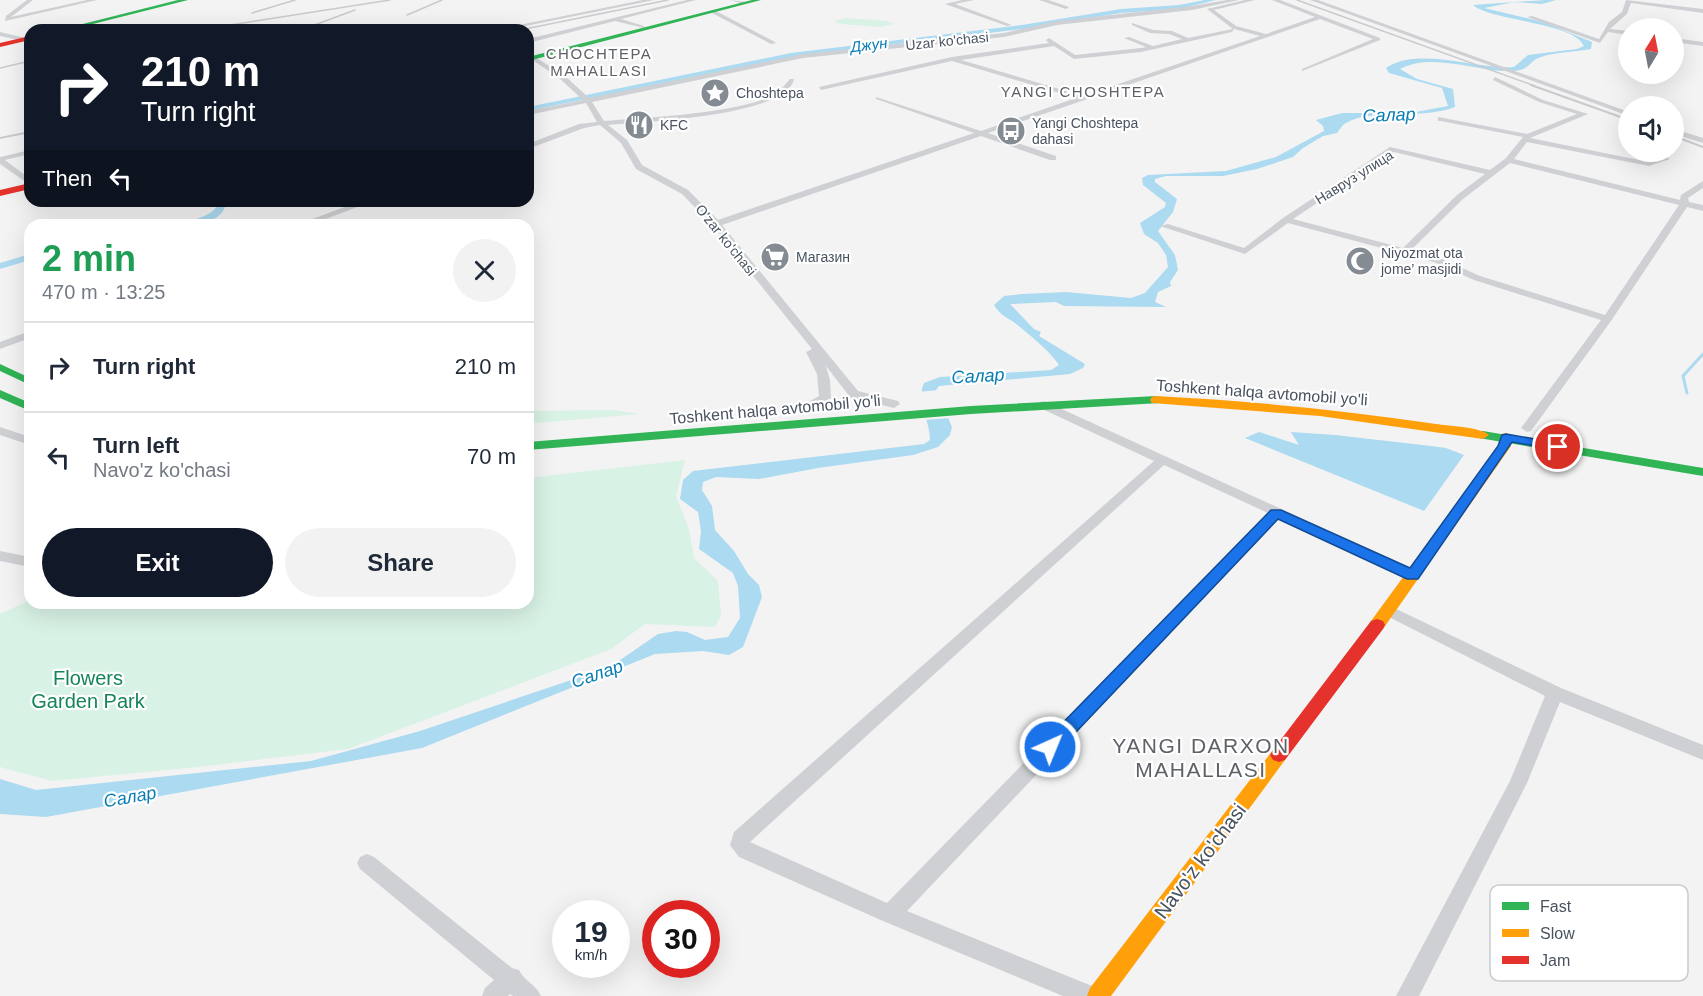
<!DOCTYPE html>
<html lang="en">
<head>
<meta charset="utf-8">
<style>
	:root { --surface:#fff; --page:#f2f2f3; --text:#1f2937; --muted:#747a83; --line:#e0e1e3; --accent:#111827 }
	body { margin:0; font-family:Arial,sans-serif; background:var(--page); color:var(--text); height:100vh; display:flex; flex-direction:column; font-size:22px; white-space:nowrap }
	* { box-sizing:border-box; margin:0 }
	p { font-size:20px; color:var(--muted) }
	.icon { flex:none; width:33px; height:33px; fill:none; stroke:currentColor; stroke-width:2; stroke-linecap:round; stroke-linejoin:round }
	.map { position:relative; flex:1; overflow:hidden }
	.side { position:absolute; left:24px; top:219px; width:510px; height:390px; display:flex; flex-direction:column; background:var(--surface); border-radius:18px; box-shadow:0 6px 24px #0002 }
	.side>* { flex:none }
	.banner { position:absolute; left:24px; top:24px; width:510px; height:183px; border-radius:18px; box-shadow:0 6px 24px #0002; background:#111827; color:#fff; overflow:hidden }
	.needle { width:39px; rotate:10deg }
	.fabs { position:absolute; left:1618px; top:18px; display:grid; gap:12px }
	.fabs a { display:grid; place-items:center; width:66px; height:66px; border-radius:50%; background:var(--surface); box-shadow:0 6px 24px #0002; font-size:30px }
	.speed { position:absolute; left:552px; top:900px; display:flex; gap:12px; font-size:30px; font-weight:700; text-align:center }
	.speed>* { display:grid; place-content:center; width:78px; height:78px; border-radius:50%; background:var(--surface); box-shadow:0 6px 24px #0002; line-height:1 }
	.speed small { font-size:15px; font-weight:400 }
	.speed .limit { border:9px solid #d22; background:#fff; color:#111 }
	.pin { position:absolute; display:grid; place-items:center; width:51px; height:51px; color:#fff; margin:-26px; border:3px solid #fff; border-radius:50%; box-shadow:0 2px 6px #0007 }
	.me { position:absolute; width:66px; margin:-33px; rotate:44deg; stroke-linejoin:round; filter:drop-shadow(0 0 4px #0008) }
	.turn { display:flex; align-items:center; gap:21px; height:126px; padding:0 18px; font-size:27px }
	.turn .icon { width:78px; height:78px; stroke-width:2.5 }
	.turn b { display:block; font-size:42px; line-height:51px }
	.then { display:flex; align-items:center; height:57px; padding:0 18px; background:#0003; gap:12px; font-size:22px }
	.round { display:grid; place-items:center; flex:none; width:63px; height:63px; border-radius:32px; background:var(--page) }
	.overview { display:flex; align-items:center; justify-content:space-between; height:102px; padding:0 18px }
	h1 { font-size:36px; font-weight:600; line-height:45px; color:#1e9e55 }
	.button { display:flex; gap:12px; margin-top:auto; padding:12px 18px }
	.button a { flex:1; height:69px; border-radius:36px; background:var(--accent); color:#fff; font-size:24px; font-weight:600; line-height:69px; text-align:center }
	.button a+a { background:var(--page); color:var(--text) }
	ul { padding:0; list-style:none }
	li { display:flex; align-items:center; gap:18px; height:90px; padding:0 18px; border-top:2px solid var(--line) }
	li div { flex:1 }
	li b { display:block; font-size:22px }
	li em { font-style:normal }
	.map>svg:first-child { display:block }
	.green { fill:#d8f2e5 }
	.water { fill:#acdaf0 }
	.pier { fill:#f3f3f3 }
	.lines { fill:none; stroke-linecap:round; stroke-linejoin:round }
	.stream { stroke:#acdaf0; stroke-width:3 }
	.canal { fill:#acdaf0; fill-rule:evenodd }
	.street { fill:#ced0d3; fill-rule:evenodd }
	.fast { fill:#30b455; fill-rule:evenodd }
	.slow { fill:#ff9f0a; fill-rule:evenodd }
	.jam { fill:#e5322d; fill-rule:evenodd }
	.rail-far1 { stroke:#c8cacc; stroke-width:1.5 }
	.rail { stroke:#c8cacc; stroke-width:2 }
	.route { fill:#1a73e8; stroke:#114b97; stroke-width:1.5 }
	.labels { text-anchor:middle; stroke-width:4.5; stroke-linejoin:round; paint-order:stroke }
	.far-street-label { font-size:14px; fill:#495360; stroke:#fff }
	.far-poi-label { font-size:14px; fill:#495360; stroke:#fff; text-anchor:start }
	.far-water-label { font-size:15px; font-style:italic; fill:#097db3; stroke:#fff }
	.far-neighbourhood-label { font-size:15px; letter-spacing:1.5px; fill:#5e6167; stroke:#fff }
	.street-label { font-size:16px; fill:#495360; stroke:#fff }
	.water-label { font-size:18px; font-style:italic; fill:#097db3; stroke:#fff }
	.near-park-label { font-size:20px; fill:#158559; stroke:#fff }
	.near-street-label { font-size:20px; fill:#495360; stroke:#fff }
	.near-neighbourhood-label { font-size:21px; letter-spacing:1.5px; fill:#5e6167; stroke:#fff }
	.key { fill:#fff; stroke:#c8cbcf; stroke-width:1.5 }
	.key-label { font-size:16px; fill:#495360 }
</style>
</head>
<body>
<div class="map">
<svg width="1703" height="996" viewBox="0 0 1703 996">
	<rect width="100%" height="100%" fill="#f3f3f3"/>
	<path class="green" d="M846 18 887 21 893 24 881 27 840 24 834 21Z
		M613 410 640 414 537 423 528 416V411Z
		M685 460 676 496 689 529 694 558 718 581 721 615 715 627 645 624 611 649 348 749 198 767 52 781 0 767V614L30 600V603H528V478Z"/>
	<path class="water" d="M1546 0H1556L1542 4 1514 2 1484 8 1543 22 1592 42 1591 49C1575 52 1556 52 1541 57 1526 62 1532 71 1509 71 1474 71 1432 52 1400 69L1417 79 1453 89 1455 107C1422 120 1371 108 1346 123 1342 125 1340 129 1337 133L1323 136 1303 148 1293 157 1257 169 1223 176H1166L1155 179V182L1177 199 1173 212 1158 231 1175 255 1178 270 1170 282 1171 286 1158 292 1155 302 1166 307 1064 306 1056 302 1010 304 1034 329 1041 332 1039 336 1085 364 1083 368 1070 374 939 386 936 390 952 427 950 435 938 447 913 455 818 468 759 479 716 477 703 482 702 490 712 506 715 530 734 551 748 574 759 585 762 597 743 647 729 655 703 651 655 654 422 748 46 817 0 814V779L36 790 311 761 420 731 610 667 658 634 676 631 687 632 705 640 728 637 740 618 738 586 733 573 699 549 701 531 698 512 680 499 683 480 693 471 924 444 930 440C930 421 916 400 924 383L940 377 1051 370 1059 365C1049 350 1029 335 1015 323 1006 317 999 314 994 305L1004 296 1022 294 1066 292 1131 298 1145 293 1168 267 1166 255 1158 243 1144 234 1140 223 1165 207 1166 203 1143 185 1142 178 1148 175 1226 171 1276 157 1324 131 1323 126 1316 120 1342 113H1410L1448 106 1442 88 1389 73 1386 68C1419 46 1476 70 1514 67L1528 55 1577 49 1584 46C1574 22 1491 21 1473 5Z
		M1259 432 1299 445 1291 432 1335 435 1431 446 1446 448 1464 455 1424 511 1245 438Z"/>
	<path class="pier" d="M939 390 951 418 924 420 917 392Z"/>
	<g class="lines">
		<path class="stream" d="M1687 393 1683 376 1703 354"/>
		<path class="canal" d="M1205 0H1216L1179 9 1121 13 1022 29 791 57 528 111V107L791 53 1022 25 1121 9 1179 5Z
			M218 201H226C225 221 200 225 184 225 195 217 216 217 218 201Z
			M30 254V260L0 269V263Z"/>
		<path class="street" d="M27 0H33L11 17 87 0H97L5 21 6 16Z
			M643 0H654L506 30H494Z
			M687 0H696L621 19 644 26V28L615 21 528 43V39Z
			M731 0 746 2 743 4Z
			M962 0H974L955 4 1012 25 1007 26 945 4Z
			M1039 0H1048L1069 7 1066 9Z
			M1227 0H1239L1192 10 1057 25 1004 37 803 58 592 102 604 121C644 118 747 113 777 93 782 89 786 83 790 79H794C787 116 643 122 608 125L627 140 642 165 688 190 718 220 974 133 876 99V97L981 131 1076 98 952 61 821 90 819 87 952 57 1049 43 1046 40 1049 38 1075 55 1141 48 1146 47 1124 38 1129 37 1153 46 1182 39 1169 34 1150 33 1132 25V23L1153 30 1172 31 1188 38 1233 29 1207 9 1245 0H1255L1214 10 1236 26 1266 34 1315 17 1272 0H1280L1380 38V40L1302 71V69L1373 39 1320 19 988 133 1056 156V160H1050L981 136 722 225 858 391 898 401 900 404 894 408 850 397 826 366 830 380 831 398 808 413H800L798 410 800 407 819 396 817 374 806 352 812 349 713 226 682 194 636 169 621 143 600 125 584 128 528 149V144L579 124 597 122 586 103 528 115V111L583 100 559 78 531 59 533 56 564 75 589 98 803 54 1004 33 1057 21 1192 6ZM1234 29 1260 36 1083 96 961 60 1054 46 1074 59 1141 52 1232 32Z
			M1310 0H1318L1629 112V116Z
			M1626 0 1703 9V13L1631 3 1627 14 1610 29 1629 31V35L1608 32 1600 43 1527 17 1532 16 1599 39 1609 22 1622 12Z
			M714 10 775 42 776 43 771 44 712 13Z
			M0 32 26 38 27 39 24 41 0 36Z
			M1674 38 1703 42V46L1674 42Z
			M1495 77 1543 100 1588 114 1530 138 1649 162 1666 157 1670 159 1649 166 1527 142 1514 159 1680 200 1681 195 1703 181V188L1688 198 1689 202 1703 205V211L1687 207 1611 321 1531 431 1527 432 1521 428 1601 320 1474 280 1434 262 1288 223 1245 254 1160 226 1168 224 1244 248 1283 218 1390 147 1490 170 1506 158 1523 137 1441 121H1438V117L1527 134 1577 114 1539 102 1493 80ZM1394 152 1485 174 1457 195 1403 248 1293 219ZM1510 163 1679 205 1605 315 1480 276 1440 258 1411 250 1463 199Z
			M1674 129 1703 138V143L1674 134Z
			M30 150V154L5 160 30 179V185L0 164V157Z
			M361 201H373L310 225H296Z
			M30 331V338L0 349V342Z
			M1044 401 1418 571 1420 575 1418 579H1408L1279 519 907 911 1097 988 1100 996H1063L883 921 739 857 730 845 734 832 1154 461 1040 408 1038 405 1040 402ZM1164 465 1268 513 887 903 750 842Z
			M0 427 30 437V445L0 435Z
			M0 551 30 557V567L0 561Z
			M1388 605 1561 688 1703 745V760L1560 702 1527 783 1419 996H1396L1510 781 1545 696 1383 614 1380 610 1383 606Z
			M367 854 374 857 512 968 519 970C524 981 536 984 541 996H513L510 994 508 996H482L485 988 494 980 360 869 357 863 360 857Z"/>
		<path class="fast" d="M178 0H188L69 30H59Z
			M752 0H761L528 61V57Z
			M0 364 30 378V385L0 371Z
			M0 390 30 403V411L0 398Z
			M1156 396 1160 397 1162 400 1160 403 971 414 528 450V442L971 406Z
			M1483 431 1703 468V476L1479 438 1477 435 1479 432Z"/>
		<path class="slow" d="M1156 396C1250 401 1343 410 1436 424 1448 426 1481 427 1489 435L1483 439 1320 416 1152 403 1150 400 1152 397Z
			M1506 433 1512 437 1511 446 1383 629H1371L1369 625 1371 621 1499 446 1502 434Z
			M1279 748 1285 750 1288 755 1285 760 1111 996H1087L1090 988 1273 750Z"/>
		<path class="jam" d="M30 36V40L0 47V43Z
			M30 183V189L0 196V190Z
			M1377 619 1383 621 1385 625 1383 629 1285 760 1279 762 1273 760 1270 755 1273 750 1371 621Z"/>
		<path class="rail-far1" d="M1297 0 1535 86
			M252 13 295 0
			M407 15 442 0
			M198 30 390 0
			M301 30 355 10
			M520 30 668 0
			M0 68 30 61"/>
		<path class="rail" d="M1531 85 1629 120
			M1674 136 1703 147
			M0 138 30 132"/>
	</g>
	<path class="route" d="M1506 434 1558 443 1565 447 1558 450 1512 442 1418 579H1407L1278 519 1057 752 1050 754 1044 752 1042 747 1044 742 1271 510H1281L1410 568 1498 446 1502 435Z"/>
	<defs>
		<g id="sight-disc" transform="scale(1.5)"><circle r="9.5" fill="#848b93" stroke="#fff"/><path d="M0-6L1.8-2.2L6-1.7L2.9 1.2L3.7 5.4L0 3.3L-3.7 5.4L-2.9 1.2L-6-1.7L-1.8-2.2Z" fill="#fff"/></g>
		<g id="restaurant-disc" transform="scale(1.5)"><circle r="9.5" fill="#848b93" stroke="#fff"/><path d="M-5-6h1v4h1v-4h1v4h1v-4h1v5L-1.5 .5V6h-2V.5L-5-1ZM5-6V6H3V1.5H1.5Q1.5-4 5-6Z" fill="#fff"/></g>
		<g id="bus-disc" transform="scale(1.5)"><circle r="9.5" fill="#848b93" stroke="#fff"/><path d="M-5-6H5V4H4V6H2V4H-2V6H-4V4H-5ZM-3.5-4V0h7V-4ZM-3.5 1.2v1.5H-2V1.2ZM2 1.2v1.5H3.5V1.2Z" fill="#fff"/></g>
		<g id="supermarket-disc" transform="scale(1.5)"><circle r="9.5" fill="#848b93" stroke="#fff"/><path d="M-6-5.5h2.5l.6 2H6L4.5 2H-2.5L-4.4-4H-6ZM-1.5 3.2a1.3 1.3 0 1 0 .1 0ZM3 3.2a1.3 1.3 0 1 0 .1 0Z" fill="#fff"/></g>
		<g id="mosque-disc" transform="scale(1.5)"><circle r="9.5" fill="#848b93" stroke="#fff"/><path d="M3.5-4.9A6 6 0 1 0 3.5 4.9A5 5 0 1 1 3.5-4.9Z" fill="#fff"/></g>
	</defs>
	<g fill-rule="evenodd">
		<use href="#sight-disc" x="715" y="93"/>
		<use href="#restaurant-disc" x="639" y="125"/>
		<use href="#bus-disc" x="1011" y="131"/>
		<use href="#supermarket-disc" x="775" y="257"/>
		<use href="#mosque-disc" x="1360" y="261"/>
	</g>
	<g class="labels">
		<g class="far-street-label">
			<text transform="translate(947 41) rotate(-6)" y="5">Uzar ko'chasi</text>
			<text transform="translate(1354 177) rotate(-32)" y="5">Навруз улица</text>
			<text transform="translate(726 240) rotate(51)" y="5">O'zar ko'chasi</text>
		</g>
		<g class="far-poi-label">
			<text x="736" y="98">Choshtepa</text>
			<text x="1032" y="128">Yangi Choshtepa<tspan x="1032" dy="16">dahasi</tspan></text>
			<text x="660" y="130">KFC</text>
			<text x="1381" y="258">Niyozmat ota<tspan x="1381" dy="16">jome’ masjidi</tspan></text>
			<text x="796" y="262">Магазин</text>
		</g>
		<g class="far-water-label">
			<text transform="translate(869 45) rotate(-7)" y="5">Джун</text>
		</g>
		<g class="far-neighbourhood-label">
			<text x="599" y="59">CHOCHTEPA<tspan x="599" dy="17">MAHALLASI</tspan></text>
			<text x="1083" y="97">YANGI CHOSHTEPA</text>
		</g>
		<g class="street-label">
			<text transform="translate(1262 392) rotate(4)" y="6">Toshkent halqa avtomobil yo'li</text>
			<text transform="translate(775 409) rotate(-5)" y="6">Toshkent halqa avtomobil yo'li</text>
		</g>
		<g class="water-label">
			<text transform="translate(1389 115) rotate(-2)" y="6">Салар</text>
			<text transform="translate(978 376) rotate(-3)" y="6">Салар</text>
			<text transform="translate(597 674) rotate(-19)" y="6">Салар</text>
			<text transform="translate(130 797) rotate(-10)" y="6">Салар</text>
		</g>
		<g class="near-park-label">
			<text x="88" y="685">Flowers<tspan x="88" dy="23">Garden Park</tspan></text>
		</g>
		<g class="near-street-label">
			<text transform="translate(1200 861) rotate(-53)" y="7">Navo'z ko'chasi</text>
		</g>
		<g class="near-neighbourhood-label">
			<text x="1201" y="753">YANGI DARXON<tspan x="1201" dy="24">MAHALLASI</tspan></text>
		</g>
	</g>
	<rect x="1490" y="885" width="198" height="96" rx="9" class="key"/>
	<rect x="1502" y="902" width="27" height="8" fill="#30b455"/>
	<rect x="1502" y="929" width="27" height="8" fill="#ff9f0a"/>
	<rect x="1502" y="956" width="27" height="8" fill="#e5322d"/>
	<g class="key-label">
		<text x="1540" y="912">Fast</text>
		<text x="1540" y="939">Slow</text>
		<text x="1540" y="966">Jam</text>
	</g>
</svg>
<div class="fabs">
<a><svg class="needle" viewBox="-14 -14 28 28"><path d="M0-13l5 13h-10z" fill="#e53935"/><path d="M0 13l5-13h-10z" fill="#747a83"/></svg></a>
<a><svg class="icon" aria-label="sound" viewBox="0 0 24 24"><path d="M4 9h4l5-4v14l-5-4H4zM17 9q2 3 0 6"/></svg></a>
</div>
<div class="speed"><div>19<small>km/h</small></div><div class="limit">30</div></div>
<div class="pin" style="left:1558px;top:447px;background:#d93025"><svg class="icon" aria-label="arrive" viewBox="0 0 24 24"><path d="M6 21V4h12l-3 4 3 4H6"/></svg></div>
<svg class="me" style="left:1050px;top:747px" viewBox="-20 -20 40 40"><circle r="17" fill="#1a73e8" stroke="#fff" stroke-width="3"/><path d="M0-11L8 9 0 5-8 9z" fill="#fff"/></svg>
<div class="banner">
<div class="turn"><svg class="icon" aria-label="right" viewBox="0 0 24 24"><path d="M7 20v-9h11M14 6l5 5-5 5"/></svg><div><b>210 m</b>Turn right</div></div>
<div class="then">Then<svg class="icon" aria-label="left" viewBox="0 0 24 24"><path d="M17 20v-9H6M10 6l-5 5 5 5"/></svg></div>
</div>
<section class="side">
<div class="overview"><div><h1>2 min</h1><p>470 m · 13:25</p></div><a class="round"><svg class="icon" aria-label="close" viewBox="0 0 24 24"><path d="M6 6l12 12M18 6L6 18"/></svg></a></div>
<ul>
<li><svg class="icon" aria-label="right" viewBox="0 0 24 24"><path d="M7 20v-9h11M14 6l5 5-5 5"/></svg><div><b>Turn right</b></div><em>210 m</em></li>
<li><svg class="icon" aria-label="left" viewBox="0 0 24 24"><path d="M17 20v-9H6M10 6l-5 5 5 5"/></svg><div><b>Turn left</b><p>Navo'z ko'chasi</p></div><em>70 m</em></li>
</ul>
<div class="button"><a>Exit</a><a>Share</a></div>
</section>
</div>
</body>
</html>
